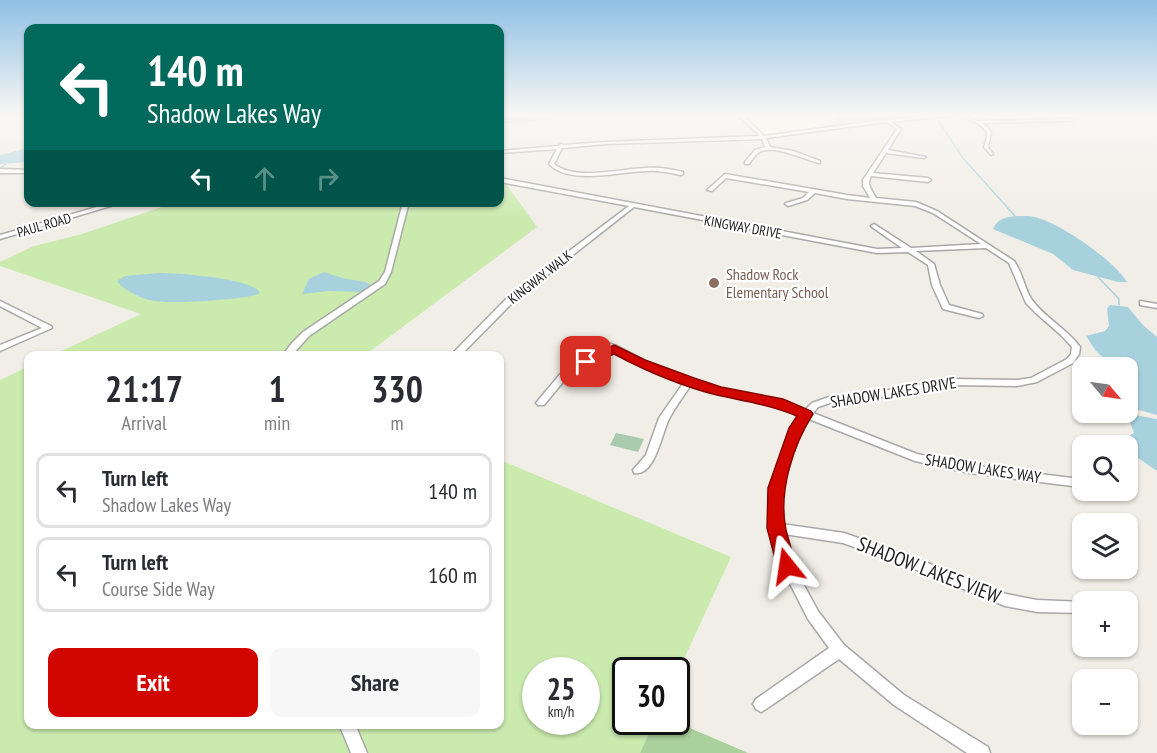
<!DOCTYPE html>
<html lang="en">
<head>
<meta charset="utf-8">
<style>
	:root { --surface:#fff; --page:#f7f7f7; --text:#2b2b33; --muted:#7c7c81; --line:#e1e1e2; --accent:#d10601 }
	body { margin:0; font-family:"PT Sans Narrow",sans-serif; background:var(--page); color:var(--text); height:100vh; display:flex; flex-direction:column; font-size:22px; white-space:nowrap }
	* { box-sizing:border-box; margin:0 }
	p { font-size:20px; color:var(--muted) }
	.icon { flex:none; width:33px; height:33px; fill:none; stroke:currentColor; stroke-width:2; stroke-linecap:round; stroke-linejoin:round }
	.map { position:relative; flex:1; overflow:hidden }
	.drawer { position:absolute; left:24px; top:351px; width:480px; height:378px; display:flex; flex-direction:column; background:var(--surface); border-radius:12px; box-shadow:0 2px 4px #0004 }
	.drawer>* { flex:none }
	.top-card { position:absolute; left:24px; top:24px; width:480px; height:183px; border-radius:12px; box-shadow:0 2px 4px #0004; background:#00695c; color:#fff; overflow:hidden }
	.needle { width:39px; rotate:119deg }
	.controls { position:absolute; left:1072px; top:357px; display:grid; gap:12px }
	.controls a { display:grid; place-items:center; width:66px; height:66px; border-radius:12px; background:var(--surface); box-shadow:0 2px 4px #0004; font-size:30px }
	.speed { position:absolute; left:522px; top:657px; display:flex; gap:12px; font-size:30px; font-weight:700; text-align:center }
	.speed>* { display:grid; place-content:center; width:78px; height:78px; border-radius:50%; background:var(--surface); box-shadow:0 2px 4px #0004; line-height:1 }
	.speed small { font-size:15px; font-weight:400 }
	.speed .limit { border:3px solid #111; border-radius:9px; background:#fff; color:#111 }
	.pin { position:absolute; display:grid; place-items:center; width:51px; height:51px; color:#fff; margin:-26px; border-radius:12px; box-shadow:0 3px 9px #0006 }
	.me { position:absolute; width:66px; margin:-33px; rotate:345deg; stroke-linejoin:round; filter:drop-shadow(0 0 4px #0008) }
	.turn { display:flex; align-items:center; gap:21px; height:126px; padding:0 24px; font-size:27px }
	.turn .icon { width:78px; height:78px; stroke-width:2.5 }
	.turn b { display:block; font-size:42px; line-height:51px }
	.lanes { display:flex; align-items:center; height:57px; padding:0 24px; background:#0003; justify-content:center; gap:30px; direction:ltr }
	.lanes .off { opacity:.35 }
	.eta { display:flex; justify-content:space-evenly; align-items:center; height:102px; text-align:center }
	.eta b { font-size:36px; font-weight:700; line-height:42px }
	.action { display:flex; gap:12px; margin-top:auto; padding:12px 24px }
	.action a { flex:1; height:69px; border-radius:12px; background:var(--accent); color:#fff; font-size:24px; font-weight:700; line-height:69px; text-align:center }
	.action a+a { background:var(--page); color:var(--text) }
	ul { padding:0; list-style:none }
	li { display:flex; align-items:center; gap:18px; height:75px; margin:0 12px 9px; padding:0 12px; border:3px solid var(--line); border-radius:12px }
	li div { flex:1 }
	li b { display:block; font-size:22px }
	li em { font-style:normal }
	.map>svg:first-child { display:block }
	.residential { fill:#dfdede }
	.education { fill:#feffe3 }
	.grass { fill:#caeaae; fill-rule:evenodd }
	.forest { fill:#aad09c }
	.cemetery { fill:#a9caae }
	.water { fill:#a8d1de }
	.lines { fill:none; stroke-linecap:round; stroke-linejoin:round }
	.stream { stroke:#a8d1de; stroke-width:1.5 }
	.minor-casing { stroke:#a8a8a8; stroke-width:3 }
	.minor { fill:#fff; fill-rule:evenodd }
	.route { fill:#d10601; stroke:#880401; stroke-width:1.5 }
	.education-dot { fill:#8d6e63; stroke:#fff; stroke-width:2 }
	.labels { text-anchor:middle; stroke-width:4.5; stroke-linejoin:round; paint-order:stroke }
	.far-street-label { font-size:14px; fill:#212121; stroke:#fff }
	.education-label { font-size:16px; fill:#785e54; stroke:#fff; text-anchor:start }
	.street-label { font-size:16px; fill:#212121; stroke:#fff }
	.near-street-label { font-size:20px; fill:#212121; stroke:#fff }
</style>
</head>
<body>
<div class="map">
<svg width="1157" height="753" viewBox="0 0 1157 753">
	<rect width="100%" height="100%" fill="#f1eee7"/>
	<path class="residential" d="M837 115H954L884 120 829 128Z"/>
	<path class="education" d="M746 115H837L830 127 761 136 757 126Z"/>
	<path class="grass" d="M500 183 507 185 537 227 365 355H53L141 314 0 266V262L34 246 82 234 174 203 500 202Z
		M28 367V724H500V460L731 557 677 674 676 670H626V722H654L640 753H0V380ZM536 670H586V722H536Z"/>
	<path class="forest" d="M654 722H676L748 753H640Z"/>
	<path class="cemetery" d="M616 433 644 439 638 452 610 445Z"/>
	<path class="water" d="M500 115H521L547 120 500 124Z
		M28 148V162L0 164V155Z
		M1029 216C1054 218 1114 260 1127 282H1118L1073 270 1053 254 993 229C999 215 1014 216 1029 216Z
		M324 272 342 278 365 282 373 286 363 292 329 291 302 294 309 279Z
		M159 273C178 273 253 278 260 293 249 300 168 304 154 301 143 299 124 291 117 281L125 276Z
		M1110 305 1128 307 1143 325 1157 337V415L1128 407V368L1113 367 1096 351 1086 336 1105 331 1109 326 1107 309Z
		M1129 414 1157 419V471L1128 451V446L1123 445 1124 439 1134 433 1127 415Z"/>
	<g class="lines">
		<path class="stream" d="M936 117 962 157 1015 216
			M0 168 6 164
			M1098 277 1119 299V305"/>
		<g class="minor-casing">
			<path id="minor" d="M738 115H743L764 136 874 121 938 115H956L891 122 901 129 888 150 926 157 924 158 886 153 873 173 928 178 931 180 928 182 871 176C866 185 872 190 876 198L916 202 937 211 1014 261C1023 273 1024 288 1032 300 1045 318 1067 329 1080 347L1079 354 1073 363 1037 382 1017 386 953 385 897 395 830 403 818 407 813 413 917 454 969 465 1072 478 1076 479 1078 482 1076 485 1072 486 969 473 915 461 809 419 801 429 782 488V524L844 533 910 556 1006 594 1037 600 1084 602 1083 613 1037 612 1005 606 902 564 843 543 784 534 793 565 818 611 844 645 904 695 988 747 990 753H967L894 705 839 659 766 709 761 712 756 709 753 704 756 699 829 648 808 619 781 566 770 528V488L791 428 801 416 776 405 718 394 691 385C684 395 676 406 670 417 662 430 656 477 634 473L633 470 646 455 659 418 684 382 653 372 614 352 568 376 544 405H538L536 403 562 372 606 349 588 342 587 340 588 338H591L617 346 659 368 720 389 778 400 805 410 812 403 829 397 897 389 953 379 1017 380 1031 378 1067 359 1071 354 1072 347 1062 336 1037 314 1026 303 1009 263 986 248 916 251 934 264 940 285 949 305 982 314 983 316 979 318 943 309 932 285 928 265 908 252 877 253 634 207 513 302 460 356H450L507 298 629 206 500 182V178L877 249 902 248 872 227 871 226 874 224 911 248 981 244 933 213 915 206 847 199 815 193 807 200 788 206 785 204 786 203 803 198 809 192 726 178 712 191 707 190 725 174 847 195 870 198 863 186V180L897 129 886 122 766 138 770 147 793 151 820 161V163H818C804 159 771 143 758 153 755 155 751 161 749 164H745V162L755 150 765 147 762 139 606 144 562 148 554 164C574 181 620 169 645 168 658 167 671 169 683 172V174L681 175C670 173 659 170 648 171 620 171 571 186 549 164L557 149 500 153V151L558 146 561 144 563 145 606 142 760 136Z
				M957 115H963L978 121 1070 119 1072 120 1070 121 982 123 989 129 991 133 988 147 993 154 991 155 984 147C985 143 988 137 987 133 983 122 965 119 957 115Z
				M0 169 28 170V173H0Z
				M114 202H124L0 239V235Z
				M403 202H409L391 272 385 284 309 336 291 356H282L292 343 303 332 379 281 385 272Z
				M0 301 51 326 52 328 0 351V345L42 328 0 306Z
				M1140 301 1157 304V308L1140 305Z
				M339 724H355L367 753H351Z"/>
		</g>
		<use href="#minor" class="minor"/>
	</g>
	<linearGradient id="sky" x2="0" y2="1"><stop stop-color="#8ec0e4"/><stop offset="0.52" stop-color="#f9f7f4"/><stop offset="1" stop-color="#f9f7f4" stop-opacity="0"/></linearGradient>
	<rect width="1157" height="221" fill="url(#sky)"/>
	<path class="route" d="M614 345 645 360 694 378 721 387 783 399 811 411 813 414C793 445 778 492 786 530 789 542 793 554 796 566L794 572 787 574 780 572 777 566 767 528 768 488 789 428 797 416C771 405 744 401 717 395 681 386 646 371 614 354L586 366 579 362Z"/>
	<circle class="education-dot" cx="714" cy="283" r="6"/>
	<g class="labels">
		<g class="far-street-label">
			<text transform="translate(44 225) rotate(-16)" y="5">PAUL ROAD</text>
			<text transform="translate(743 227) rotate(10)" y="5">KINGWAY DRIVE</text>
			<text transform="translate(540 277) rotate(-38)" y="5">KINGWAY WALK</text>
		</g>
		<g class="education-label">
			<text x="726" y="280">Shadow Rock<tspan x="726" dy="18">Elementary School</tspan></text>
		</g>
		<g class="street-label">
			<text transform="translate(893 392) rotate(-9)" y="6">SHADOW LAKES DRIVE</text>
			<text transform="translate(983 468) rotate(9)" y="6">SHADOW LAKES WAY</text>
		</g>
		<g class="near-street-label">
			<text transform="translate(929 570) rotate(21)" y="7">SHADOW LAKES VIEW</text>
		</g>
	</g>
</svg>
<div class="controls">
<a><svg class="needle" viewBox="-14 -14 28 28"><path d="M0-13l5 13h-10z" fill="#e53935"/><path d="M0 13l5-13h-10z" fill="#7c7c81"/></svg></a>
<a><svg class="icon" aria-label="search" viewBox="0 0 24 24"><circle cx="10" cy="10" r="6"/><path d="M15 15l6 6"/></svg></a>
<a><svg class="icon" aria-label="layers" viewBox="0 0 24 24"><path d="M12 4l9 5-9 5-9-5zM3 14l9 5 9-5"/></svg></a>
<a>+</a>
<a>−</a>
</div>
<div class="speed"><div>25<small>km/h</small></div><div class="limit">30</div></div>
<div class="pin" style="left:586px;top:362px;background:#d93025"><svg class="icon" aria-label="arrive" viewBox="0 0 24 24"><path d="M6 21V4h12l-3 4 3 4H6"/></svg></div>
<svg class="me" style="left:787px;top:566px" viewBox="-20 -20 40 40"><path d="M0-17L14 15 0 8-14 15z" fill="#d10601" stroke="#fff" stroke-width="4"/></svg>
<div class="top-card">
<div class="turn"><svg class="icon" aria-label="left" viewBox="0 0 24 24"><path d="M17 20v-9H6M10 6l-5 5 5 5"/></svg><div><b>140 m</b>Shadow Lakes Way</div></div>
<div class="lanes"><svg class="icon" aria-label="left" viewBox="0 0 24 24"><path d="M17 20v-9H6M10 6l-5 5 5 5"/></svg><svg class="icon off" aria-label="ahead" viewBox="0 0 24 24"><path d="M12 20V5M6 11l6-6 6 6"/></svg><svg class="icon off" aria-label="right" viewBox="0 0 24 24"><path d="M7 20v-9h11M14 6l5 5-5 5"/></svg></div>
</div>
<section class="drawer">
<div class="eta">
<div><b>21:17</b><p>Arrival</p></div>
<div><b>1</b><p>min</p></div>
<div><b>330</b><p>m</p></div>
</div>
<ul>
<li><svg class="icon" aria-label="left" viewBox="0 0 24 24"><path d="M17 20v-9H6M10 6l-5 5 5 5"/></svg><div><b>Turn left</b><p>Shadow Lakes Way</p></div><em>140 m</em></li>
<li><svg class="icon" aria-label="left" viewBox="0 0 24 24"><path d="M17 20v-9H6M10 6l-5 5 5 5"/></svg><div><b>Turn left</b><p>Course Side Way</p></div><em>160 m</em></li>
</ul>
<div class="action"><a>Exit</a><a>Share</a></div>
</section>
</div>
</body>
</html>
